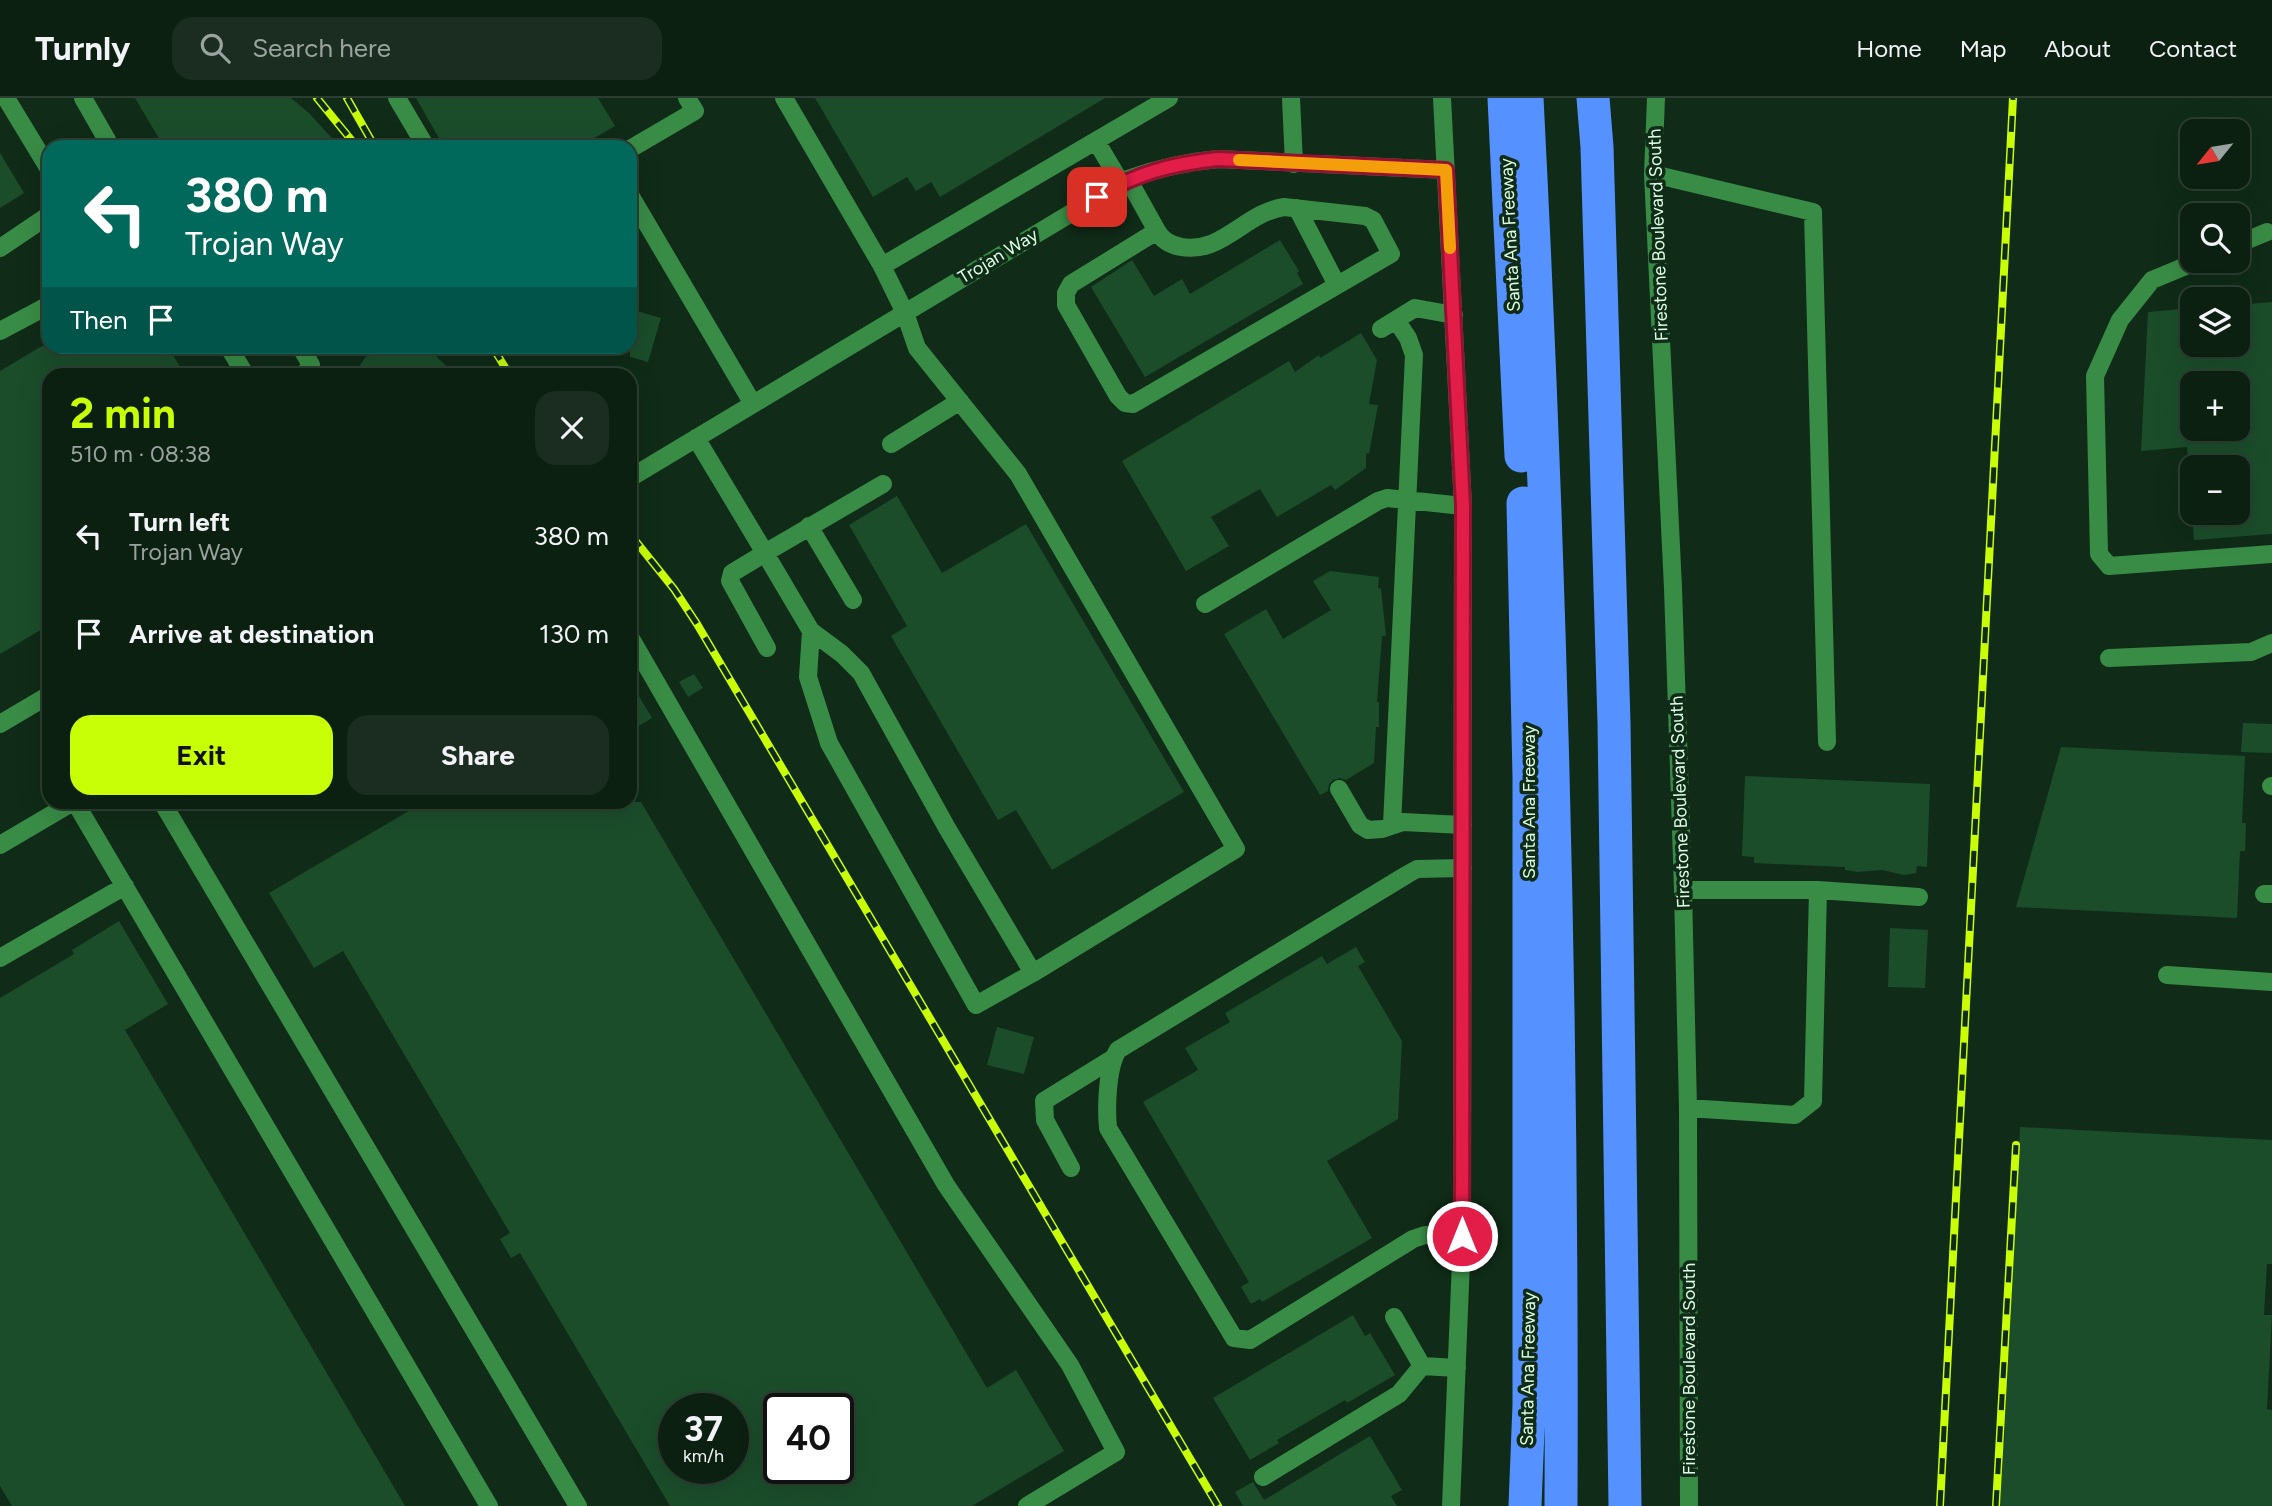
<!DOCTYPE html>
<html lang="en">
<head>
<meta charset="utf-8">
<style>
	:root { --surface:#0c2012; --page:#1a2d20; --text:#f1f3f6; --muted:#9aa39f; --line:#2c3e32; --accent:#c8ff06 }
	body { margin:0; font-family:Figtree,sans-serif; background:var(--page); color:var(--text); height:100vh; display:flex; flex-direction:column; font-size:26px; white-space:nowrap }
	* { box-sizing:border-box; margin:0 }
	p { font-size:23px; color:var(--muted) }
	.icon { flex:none; width:38px; height:38px; fill:none; stroke:currentColor; stroke-width:2; stroke-linecap:round; stroke-linejoin:round }
	.map { position:relative; flex:1; overflow:hidden }
	.drawer { position:absolute; left:42px; top:270px; width:595px; height:441px; display:flex; flex-direction:column; background:var(--surface); border-radius:21px; box-shadow:0 7px 28px #0002,0 0 0 2px var(--line) }
	.drawer>* { flex:none }
	.top-card { position:absolute; left:42px; top:42px; width:595px; height:214px; border-radius:21px; box-shadow:0 7px 28px #0002,0 0 0 2px var(--line); background:#00695c; color:#fff; overflow:hidden }
	.needle { width:46px; rotate:240deg }
	.fabs { position:absolute; left:2180px; top:21px; display:grid; gap:14px }
	.fabs a { display:grid; place-items:center; width:70px; height:70px; border-radius:14px; background:var(--surface); box-shadow:0 7px 28px #0002,0 0 0 2px var(--line); font-size:35px }
	.speed { position:absolute; left:658px; top:1295px; display:flex; gap:14px; font-size:35px; font-weight:700; text-align:center }
	.speed>* { display:grid; place-content:center; width:91px; height:91px; border-radius:50%; background:var(--surface); box-shadow:0 7px 28px #0002,0 0 0 2px var(--line); line-height:1 }
	.speed small { font-size:18px; font-weight:400 }
	.speed .limit { border:4px solid #111; border-radius:10px; background:#fff; color:#111 }
	.pin { position:absolute; display:grid; place-items:center; width:60px; height:60px; color:#fff; margin:-30px; border-radius:14px; box-shadow:0 4px 10px #0006 }
	.me { position:absolute; width:77px; margin:-38px; rotate:0deg; stroke-linejoin:round; filter:drop-shadow(0 0 5px #0008) }
	.turn { display:flex; align-items:center; gap:24px; height:147px; padding:0 28px; font-size:32px }
	.turn .icon { width:91px; height:91px; stroke-width:2.5 }
	.turn b { display:block; font-size:49px; line-height:60px }
	.then { display:flex; align-items:center; height:66px; padding:0 28px; background:#0003; gap:14px; font-size:26px }
	.round { display:grid; place-items:center; flex:none; width:74px; height:74px; border-radius:21px; background:var(--page) }
	.overview { display:flex; align-items:center; justify-content:space-between; height:119px; padding:0 28px }
	h1 { font-size:42px; font-weight:700; line-height:52px; color:var(--accent) }
	.action { display:flex; gap:14px; margin-top:auto; padding:14px 28px }
	.action a { flex:1; height:80px; border-radius:21px; background:var(--accent); color:#111; font-size:28px; font-weight:700; line-height:80px; text-align:center }
	.action a+a { background:var(--page); color:var(--text) }
	ul { padding:0; list-style:none }
	li { display:flex; align-items:center; gap:21px; height:98px; padding:0 28px }
	li div { flex:1 }
	li b { display:block; font-size:26px }
	li em { font-style:normal }
	header { display:flex; align-items:center; gap:42px; box-sizing:border-box; height:98px; padding:0 35px; background:var(--surface); border-bottom:2px solid var(--line) }
	header strong { font-size:33px }
	nav { display:flex; gap:38px; margin-inline-start:auto; font-size:24px }
	.search { width:490px; height:63px; background:var(--page); display:flex; align-items:center; gap:18px; box-sizing:border-box; padding:0 24px; border-radius:21px; color:var(--muted); font-size:26px }
	.map>svg:first-child { display:block }
	.building { fill:#1b4d2b; fill-rule:evenodd }
	.lines { fill:none; stroke-linecap:round; stroke-linejoin:round }
	.minor { stroke:#398c46; stroke-width:18 }
	.highway { stroke:#5592ff; stroke-width:33 }
	.rail-casing { stroke:#c8ff06; stroke-width:8 }
	.rail { stroke:#102b18; stroke-width:5; stroke-dasharray:16; stroke-linecap:butt }
	.route-casing { stroke:#92132f; stroke-width:18 }
	.route { stroke:#e11d48; stroke-width:12 }
	.slow { stroke:#f59e0b; stroke-width:12 }
	.labels { text-anchor:middle; stroke-width:7; stroke-linejoin:round; paint-order:stroke }
	.street-label { font-size:18px; fill:#daffe2; stroke:#102b18 }
</style>
</head>
<body>
<header>
<strong>Turnly</strong>
<div class="search"><svg class="icon" aria-label="search" viewBox="0 0 24 24"><circle cx="10" cy="10" r="6"/><path d="M15 15l6 6"/></svg>Search here</div>
<nav><a>Home</a><a>Map</a><a>About</a><a>Contact</a></nav>
</header>
<div class="map">
<svg width="2272" height="1408" viewBox="0 0 2272 1408">
	<rect width="100%" height="100%" fill="#102b18"/>
	<path class="building" d="M135 0H291L309 15 340 49H164Z
		M416 0H598L615 28 579 49H444Z
		M815 0H1105L940 99 931 84 916 93 907 79 873 99Z
		M0 55 24 95 0 110Z
		M1280 142 1299 173 1297 175 1303 186 1145 279 1091 189 1132 162 1154 198 1182 181 1190 196Z
		M2272 204V436L2194 442 2192 415H2238V369H2189L2187 349 2141 353 2148 214 2193 210V247H2238V207ZM2193 285H2238V331H2193Z
		M630 211 661 220 648 264 630 259Z
		M1361 235 1377 262 1369 306 1378 307 1369 356 1366 355V370L1335 392 1331 387 1277 419 1260 391 1211 419 1229 448 1186 473 1122 363 1289 263 1295 274 1319 257 1320 260Z
		M42 248H168L184 276H49V527L0 556V273Z
		M373 248H425L455 276H354Z
		M897 398 942 475 1026 426 1184 694 1052 772 1016 712 998 722 891 538 907 528 849 427Z
		M1330 473 1379 479 1378 490 1381 491 1386 538H1382L1377 604H1379V629H1376L1374 665 1346 682 1340 680 1333 682 1329 686 1328 693 1320 697 1224 536 1266 511 1283 541 1331 512 1313 483Z
		M694 576 703 590 688 599 679 584Z
		M630 583 652 620 630 633Z
		M2243 625 2272 626V655L2241 654Z
		M2061 649 2245 658 2242 725H2246L2245 753H2240L2237 820 2016 809Z
		M1745 678 1930 686 1927 769 1917 768 1916 775 1904 777 1882 772 1858 774 1845 772V769L1754 765V759L1742 758Z
		M424 704H641L987 1290 1016 1272 1064 1353 972 1408H670L520 1155 511 1160 500 1141 510 1135 343 853 314 870 269 795ZM674 1311H733V1370H674ZM779 1311H838V1370H779Z
		M119 823 168 906 125 932 405 1408H12L0 1388V900L74 856 72 852Z
		M1890 830 1928 832 1925 890 1888 889Z
		M1356 849 1365 864 1358 868 1402 943 1398 1021 1327 1063 1372 1140 1262 1204 1260 1201 1251 1206 1241 1189 1249 1184 1143 1004 1198 972 1185 950 1230 924 1225 915 1322 858 1327 866Z
		M997 929 1034 939 1024 976 987 967Z
		M2020 1029 2272 1042V1166H2267L2264 1217H2272L2267 1311 2272 1312V1408H2000L2003 1360H1996V1345L2004 1346 2006 1302 1999 1301V1287H2007Z
		M1353 1217 1365 1238 1370 1235 1395 1277 1347 1305 1345 1302 1277 1342 1279 1345 1250 1362 1213 1300Z
		M1370 1338 1402 1392 1391 1398 1397 1408H1243L1235 1394 1253 1384 1264 1402Z"/>
	<g class="lines">
		<path class="minor" d="M6 0 49 71
			M83 0 111 49
			M397 0 426 49
			M784 0 882 168 905 215 917 250 1018 376 1236 751 1033 875
			M1291 0 1294 66
			M1442 0 1463 408 1462 1138 1451 1408
			M1656 0 1653 76 1673 490 1683 792 1688 1010 1689 1408
			M1096 43 1121 85
			M630 51 695 13 687 0
			M1653 76 1813 114 1827 644
			M1128 81 1157 133C1167 151 1192 153 1211 146 1236 136 1256 113 1284 109L1365 118 1373 122 1391 156 1133 306 1125 305 1118 298 1066 207V195L1071 186 1157 133
			M630 97 753 306
			M1297 110 1337 187
			M2238 146 2267 134
			M0 150 49 117
			M2198 163 2152 182 2120 222 2095 278 2099 456 2109 468 2272 456
			M882 168 1169 0
			M1381 231 1415 210 1454 217
			M0 233 49 207
			M228 248 245 276
			M300 248 311 267 304 276
			M696 340 765 455 883 386
			M891 346 960 303
			M630 380 1128 81C1158 70 1186 64 1218 61L1446 72
			M809 428 853 502
			M1205 506 1378 403 1387 400 1463 408
			M630 539 946 1087 1070 1267 1116 1354 1027 1408
			M767 550 730 483 732 475 765 455 811 533 842 556 861 575 947 730 1033 875 976 907 829 645 808 579 811 533
			M2109 560 2251 554 2272 545
			M0 626 49 597
			M2271 688H2272
			M1339 691 1360 727 1368 732 1382 731 1403 724 1463 727
			M75 704 489 1408
			M162 704 578 1408
			M1392 727 1414 257 1408 240 1396 222
			M0 747 73 704
			M1683 792H1818L1919 799
			M2264 796H2272
			M0 860 125 788
			M2167 877 2272 884
			M1688 1010 1795 1017 1813 1003 1818 792
			M1071 1070 1045 1022 1044 1003 1112 961
			M1462 1138 1425 1137 1413 1141 1250 1242 1234 1240 1108 1030C1106 1010 1107 969 1118 952L1408 776 1417 771 1463 770
			M1394 1219 1422 1268 1457 1270
			M1263 1379 1399 1296 1422 1268"/>
		<path class="highway" d="M1504 0 1521 358
			M1527 0C1551 469 1563 938 1561 1408
			M1593 0 1597 49 1614 625 1625 1408
			M1523 405 1529 679V1307L1525 1408"/>
		<g class="rail-casing">
			<path id="rail" d="M317 0 357 49
				M347 0 375 49
				M492 248 509 276
				M630 436 674 491 697 526 1218 1408
				M1940 1408 2013 0
				M1996 1408 2016 1047"/>
		</g>
		<use href="#rail" class="rail"/>
	</g>
	<g class="lines">
		<g class="route-casing">
			<path id="route" d="M1097 99C1137 75 1171 66 1218 61L1446 72 1463 408 1462 1138"/>
		</g>
		<use href="#route" class="route"/>
		<path class="slow" d="M1239 62 1446 72 1450 150"/>
	</g>
	<g class="labels">
		<g class="street-label">
			<text transform="translate(1510 137) rotate(-93)" y="6">Santa Ana Freeway</text>
			<text transform="translate(1658 137) rotate(-92)" y="6">Firestone Boulevard South</text>
			<text transform="translate(998 158) rotate(-31)" y="6">Trojan Way</text>
			<text transform="translate(1529 704) rotate(-90)" y="6">Santa Ana Freeway</text>
			<text transform="translate(1680 704) rotate(-92)" y="6">Firestone Boulevard South</text>
			<text transform="translate(1528 1271) rotate(-89)" y="6">Santa Ana Freeway</text>
			<text transform="translate(1689 1271) rotate(-90)" y="6">Firestone Boulevard South</text>
		</g>
	</g>
</svg>
<div class="fabs">
<a><svg class="needle" viewBox="-14 -14 28 28"><path d="M0-13l5 13h-10z" fill="#e53935"/><path d="M0 13l5-13h-10z" fill="#9aa39f"/></svg></a>
<a><svg class="icon" aria-label="search" viewBox="0 0 24 24"><circle cx="10" cy="10" r="6"/><path d="M15 15l6 6"/></svg></a>
<a><svg class="icon" aria-label="layers" viewBox="0 0 24 24"><path d="M12 4l9 5-9 5-9-5zM3 14l9 5 9-5"/></svg></a>
<a>+</a>
<a>−</a>
</div>
<div class="speed"><div>37<small>km/h</small></div><div class="limit">40</div></div>
<div class="pin" style="left:1097px;top:99px;background:#d93025"><svg class="icon" aria-label="arrive" viewBox="0 0 24 24"><path d="M6 21V4h12l-3 4 3 4H6"/></svg></div>
<svg class="me" style="left:1462px;top:1138px" viewBox="-20 -20 40 40"><circle r="17" fill="#e11d48" stroke="#fff" stroke-width="3"/><path d="M0-11L8 9 0 5-8 9z" fill="#fff"/></svg>
<div class="top-card">
<div class="turn"><svg class="icon" aria-label="left" viewBox="0 0 24 24"><path d="M17 20v-9H6M10 6l-5 5 5 5"/></svg><div><b>380 m</b>Trojan Way</div></div>
<div class="then">Then<svg class="icon" aria-label="arrive" viewBox="0 0 24 24"><path d="M6 21V4h12l-3 4 3 4H6"/></svg></div>
</div>
<section class="drawer">
<div class="overview"><div><h1>2 min</h1><p>510 m · 08:38</p></div><a class="round"><svg class="icon" aria-label="close" viewBox="0 0 24 24"><path d="M6 6l12 12M18 6L6 18"/></svg></a></div>
<ul>
<li><svg class="icon" aria-label="left" viewBox="0 0 24 24"><path d="M17 20v-9H6M10 6l-5 5 5 5"/></svg><div><b>Turn left</b><p>Trojan Way</p></div><em>380 m</em></li>
<li><svg class="icon" aria-label="arrive" viewBox="0 0 24 24"><path d="M6 21V4h12l-3 4 3 4H6"/></svg><div><b>Arrive at destination</b></div><em>130 m</em></li>
</ul>
<div class="action"><a>Exit</a><a>Share</a></div>
</section>
</div>
</body>
</html>
